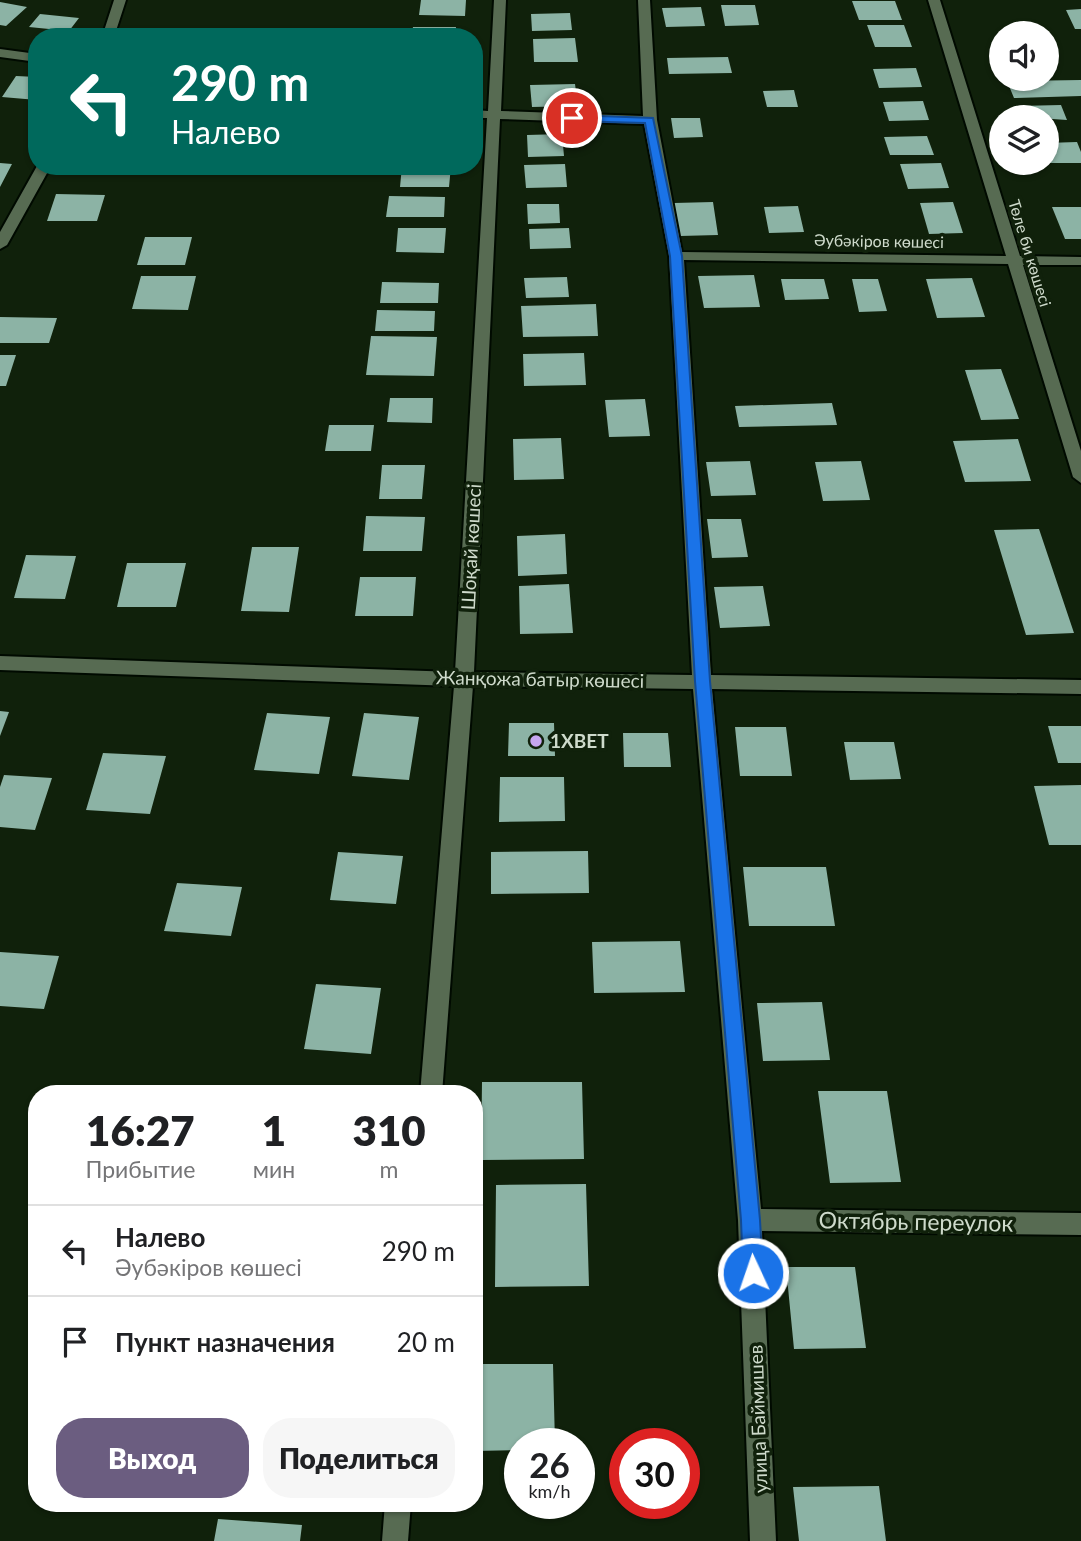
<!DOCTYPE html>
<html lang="ru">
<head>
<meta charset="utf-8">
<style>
	:root { --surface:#fff; --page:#f6f6f6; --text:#202124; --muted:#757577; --line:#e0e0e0; --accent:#6b5d80 }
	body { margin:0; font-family:Lato,sans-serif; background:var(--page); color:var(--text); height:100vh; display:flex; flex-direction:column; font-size:26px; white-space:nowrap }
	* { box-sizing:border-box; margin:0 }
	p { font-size:23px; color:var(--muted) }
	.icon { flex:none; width:38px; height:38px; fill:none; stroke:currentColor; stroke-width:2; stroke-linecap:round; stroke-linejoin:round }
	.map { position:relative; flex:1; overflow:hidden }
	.panel { position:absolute; left:28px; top:1085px; width:455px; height:427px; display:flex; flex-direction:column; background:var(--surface); border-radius:28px; box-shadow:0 2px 5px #0004 }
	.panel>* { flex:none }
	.guide { position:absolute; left:28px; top:28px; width:455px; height:147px; border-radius:28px; box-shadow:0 2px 5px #0004; background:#00695c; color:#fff; overflow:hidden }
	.tools { position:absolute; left:989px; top:21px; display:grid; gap:14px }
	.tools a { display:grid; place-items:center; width:70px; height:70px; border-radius:50%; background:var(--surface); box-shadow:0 2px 5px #0004; font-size:35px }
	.speed { position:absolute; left:504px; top:1428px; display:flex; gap:14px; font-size:35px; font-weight:700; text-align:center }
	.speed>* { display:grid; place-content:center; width:91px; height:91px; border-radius:50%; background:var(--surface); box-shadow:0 2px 5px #0004; line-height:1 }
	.speed small { font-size:18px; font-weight:400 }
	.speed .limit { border:10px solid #d22; background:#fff; color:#111 }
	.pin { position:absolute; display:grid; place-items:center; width:60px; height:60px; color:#fff; margin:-30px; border:4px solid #fff; border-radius:50%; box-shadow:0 2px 7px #0007 }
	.me { position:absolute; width:77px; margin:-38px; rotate:357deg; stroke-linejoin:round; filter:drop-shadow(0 0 5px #0008) }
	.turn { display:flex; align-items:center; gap:24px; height:147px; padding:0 28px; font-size:32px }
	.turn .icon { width:91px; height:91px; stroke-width:2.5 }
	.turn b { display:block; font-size:49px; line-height:60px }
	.eta { display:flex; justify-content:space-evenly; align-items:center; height:119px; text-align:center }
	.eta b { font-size:42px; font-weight:800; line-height:49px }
	.button { display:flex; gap:14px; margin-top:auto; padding:14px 28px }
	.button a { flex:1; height:80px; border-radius:28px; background:var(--accent); color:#fff; font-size:28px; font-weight:800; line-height:80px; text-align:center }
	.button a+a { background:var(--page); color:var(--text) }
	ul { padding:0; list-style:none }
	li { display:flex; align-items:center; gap:21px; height:91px; padding:0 28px; border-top:2px solid var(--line) }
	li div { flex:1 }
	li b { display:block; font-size:26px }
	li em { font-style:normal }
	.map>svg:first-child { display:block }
	.building { fill:#8cb3a5 }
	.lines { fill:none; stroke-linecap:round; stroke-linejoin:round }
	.minor-casing { stroke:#000a00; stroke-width:4 }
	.minor { fill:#576b52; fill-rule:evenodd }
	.route { fill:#1a73e8; stroke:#114b97; stroke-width:2 }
	.poi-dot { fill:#c6a6f0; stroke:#10210b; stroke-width:2.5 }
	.labels { text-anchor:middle; stroke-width:7; stroke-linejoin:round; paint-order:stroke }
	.far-street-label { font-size:16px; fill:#cedacb; stroke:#10210b }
	.street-label { font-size:19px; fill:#cedacb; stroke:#10210b }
	.poi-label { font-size:19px; font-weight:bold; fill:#cedacb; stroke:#10210b; text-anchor:start }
	.near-street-label { font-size:23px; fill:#cedacb; stroke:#10210b }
</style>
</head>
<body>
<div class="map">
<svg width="1081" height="1541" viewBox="0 0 1081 1541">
	<rect width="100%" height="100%" fill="#10210b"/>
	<path class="building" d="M421 0H466L465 16 419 15Z
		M852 1H895L902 20H859Z
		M0 2 27 7 6 26 0 25Z
		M721 5H755L759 25 725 26Z
		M701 7 705 26 666 27 662 8Z
		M1081 9V29H1075L1066 10Z
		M570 13 572 30 532 31 531 14Z
		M40 14 79 18 69 31 29 27Z
		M867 25H904L912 47H875Z
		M413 27H456L455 37H411Z
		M134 32H178L177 37H132Z
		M212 32H243L242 37H211Z
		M575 38 578 62H534L533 39Z
		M728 57 732 73 669 74 667 58Z
		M916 68 922 87 879 88 873 69Z
		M16 76 37 77V100L2 97Z
		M1081 80V96L1014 98 1007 81Z
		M575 84 578 106 532 107 530 85Z
		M794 90 798 107H767L763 91Z
		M923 101 929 120 889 121 883 102Z
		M1061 105 1067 120 1023 117 1018 106Z
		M671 118H700L703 137 674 138Z
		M562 134 564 156 528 157 527 135Z
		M927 136 934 155H890L884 137Z
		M1077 142 1081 152V163H1046V143Z
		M0 163 12 164 0 187Z
		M941 163 949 188 908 189 900 164Z
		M565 164 567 187 526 188 524 165Z
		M402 166H451L449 187H400Z
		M56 194 105 195 97 221H47Z
		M389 196 445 197 444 217H386Z
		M713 202 718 235 680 236 674 203Z
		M953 202 963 233 929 234 920 203Z
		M527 204H559L560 223 528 224Z
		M798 206 804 232 769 233 764 207Z
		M1052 207H1081V239H1065Z
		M398 228H446L444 253 396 252Z
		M569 228 571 248 530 249 529 229Z
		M145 237H192L185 265H137Z
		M754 275 760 307 704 308 698 276Z
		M141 276H196L188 310 132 309Z
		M567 277 569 297 526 298 524 278Z
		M972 278 985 317 937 318 926 279Z
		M781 279H824L829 299 785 300Z
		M852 279H878L887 311 859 312Z
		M382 282 439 283 438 303H380Z
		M596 304 598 336 523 337 521 306Z
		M377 310 435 311 434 331H375Z
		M0 317 57 318 49 343H0Z
		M371 336 437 337 434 376 366 375Z
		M584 353 586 385 524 386 523 354Z
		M0 355H16L6 386H0Z
		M1001 369 1019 419 981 420 965 370Z
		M390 398H433L432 423 387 422Z
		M645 399 650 436 609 437 605 400Z
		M832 403 837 425 739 427 735 406Z
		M329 425H374L371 451H325Z
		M561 438 564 479 514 480 513 439Z
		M1018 439 1031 481 965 482 953 441Z
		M750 461 756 495 711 496 706 462Z
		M861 461 870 500 823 501 815 462Z
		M382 465H425L422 499H379Z
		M366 516 425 517 422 551H363Z
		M707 519H741L748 557 712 558Z
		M1039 529 1074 633 1026 635 994 530Z
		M565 534 567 574 518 576 517 536Z
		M252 547H299L289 612 241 611Z
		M26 555 76 556 65 599 14 598Z
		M127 563H186L176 607H117Z
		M360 577H416L413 616H355Z
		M569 584 573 633 520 634 519 586Z
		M763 586 770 626 720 628 714 587Z
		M0 711 9 712 0 736Z
		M267 713 330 717 319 774 254 770Z
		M364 713 419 717 409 780 352 776Z
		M509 723H554L555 756H508Z
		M1048 726H1081V763H1058Z
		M735 727H786L792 776H740Z
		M623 733H668L671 767H624Z
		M844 742H894L901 779 850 780Z
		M103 753 166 756 150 814 86 810Z
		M4 775 52 778 35 830 0 827V787Z
		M500 777H564L565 821 499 822Z
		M1081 785V845H1049L1034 786Z
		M588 851 589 893 491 894V852Z
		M338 852 403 856 396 904 330 900Z
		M743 867H826L835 926H749Z
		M177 883 242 887 231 936 164 931Z
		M680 941 685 992 594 993 592 942Z
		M0 952 59 956 44 1009 0 1006Z
		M316 984 381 988 371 1054 304 1049Z
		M822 1002 830 1060 763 1061 757 1003Z
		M482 1082H582L584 1159 481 1160Z
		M818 1091H887L901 1182 830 1183Z
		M586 1184 589 1286 495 1287 496 1185Z
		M786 1267H855L866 1348 794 1349Z
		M474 1364H553L555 1444H520V1450L474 1451Z
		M879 1486 886 1541H799L793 1487Z
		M218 1519 302 1525 300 1541H214Z"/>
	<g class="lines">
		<g class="minor-casing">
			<path id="minor" d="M114 0H126L114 37H102Z
				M494 0H506L501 111 643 116 638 0H650L657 120 682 252 1006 256 928 0H940L1020 256 1081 257V265H1023L1081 451V483L1073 477 1008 264 684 260 711 675 1081 680V694L712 689 761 1209 1081 1213V1235L762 1231 776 1541H750L738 1220 693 689 473 686 442 1094H420L454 686 0 670V656L455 672 487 118H474V110L488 111ZM500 119 644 124 669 256 692 675 474 672Z
				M0 49 37 54V62L0 57Z
				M37 166H51L7 245 0 249V232Z
				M385 1503H411L408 1541H382Z"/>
		</g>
		<use href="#minor" class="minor"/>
	</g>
	<path class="route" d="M572 115 653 118 682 256 710 681 760 1220 763 1273 760 1280 753 1283 746 1280 743 1273 741 1220 695 681 670 256 645 123 568 121 566 118Z"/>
	<circle class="poi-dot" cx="536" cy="741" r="7"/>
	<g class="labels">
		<g class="far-street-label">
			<text transform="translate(879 241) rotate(1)" y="6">Әубәкіров көшесі</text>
			<text transform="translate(1030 253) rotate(73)" y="6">Төле би көшесі</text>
		</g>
		<g class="street-label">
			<text transform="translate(471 547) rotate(-87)" y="7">Шоқай көшесі</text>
			<text transform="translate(540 679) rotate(1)" y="7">Жанқожа батыр көшесі</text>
			<text transform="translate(758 1419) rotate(-92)" y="7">улица Баймишев</text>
		</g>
		<g class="poi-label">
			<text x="550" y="748">1XBET</text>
		</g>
		<g class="near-street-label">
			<text transform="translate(916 1222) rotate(1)" y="8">Октябрь переулок</text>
		</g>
	</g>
</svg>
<div class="tools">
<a><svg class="icon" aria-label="sound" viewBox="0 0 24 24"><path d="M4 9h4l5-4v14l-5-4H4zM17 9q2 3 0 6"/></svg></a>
<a><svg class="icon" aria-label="layers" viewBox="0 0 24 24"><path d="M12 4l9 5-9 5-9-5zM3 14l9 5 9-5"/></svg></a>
</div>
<div class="speed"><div>26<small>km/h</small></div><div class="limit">30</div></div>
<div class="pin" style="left:572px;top:118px;background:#d93025"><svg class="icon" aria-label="arrive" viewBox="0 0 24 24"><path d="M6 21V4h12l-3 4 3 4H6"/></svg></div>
<svg class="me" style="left:753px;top:1273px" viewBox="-20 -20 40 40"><circle r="17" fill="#1a73e8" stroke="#fff" stroke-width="3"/><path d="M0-11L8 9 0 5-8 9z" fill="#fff"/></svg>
<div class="guide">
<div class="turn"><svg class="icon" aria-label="left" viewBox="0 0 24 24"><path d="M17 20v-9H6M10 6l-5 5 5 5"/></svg><div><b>290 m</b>Налево</div></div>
</div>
<section class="panel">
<div class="eta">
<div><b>16:27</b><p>Прибытие</p></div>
<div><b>1</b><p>мин</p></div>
<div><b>310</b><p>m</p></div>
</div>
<ul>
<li><svg class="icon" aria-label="left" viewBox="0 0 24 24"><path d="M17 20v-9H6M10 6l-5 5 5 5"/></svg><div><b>Налево</b><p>Әубәкіров көшесі</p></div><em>290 m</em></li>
<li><svg class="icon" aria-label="arrive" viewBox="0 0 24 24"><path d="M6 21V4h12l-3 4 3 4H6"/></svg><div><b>Пункт назначения</b></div><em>20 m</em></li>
</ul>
<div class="button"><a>Выход</a><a>Поделиться</a></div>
</section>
</div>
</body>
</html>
